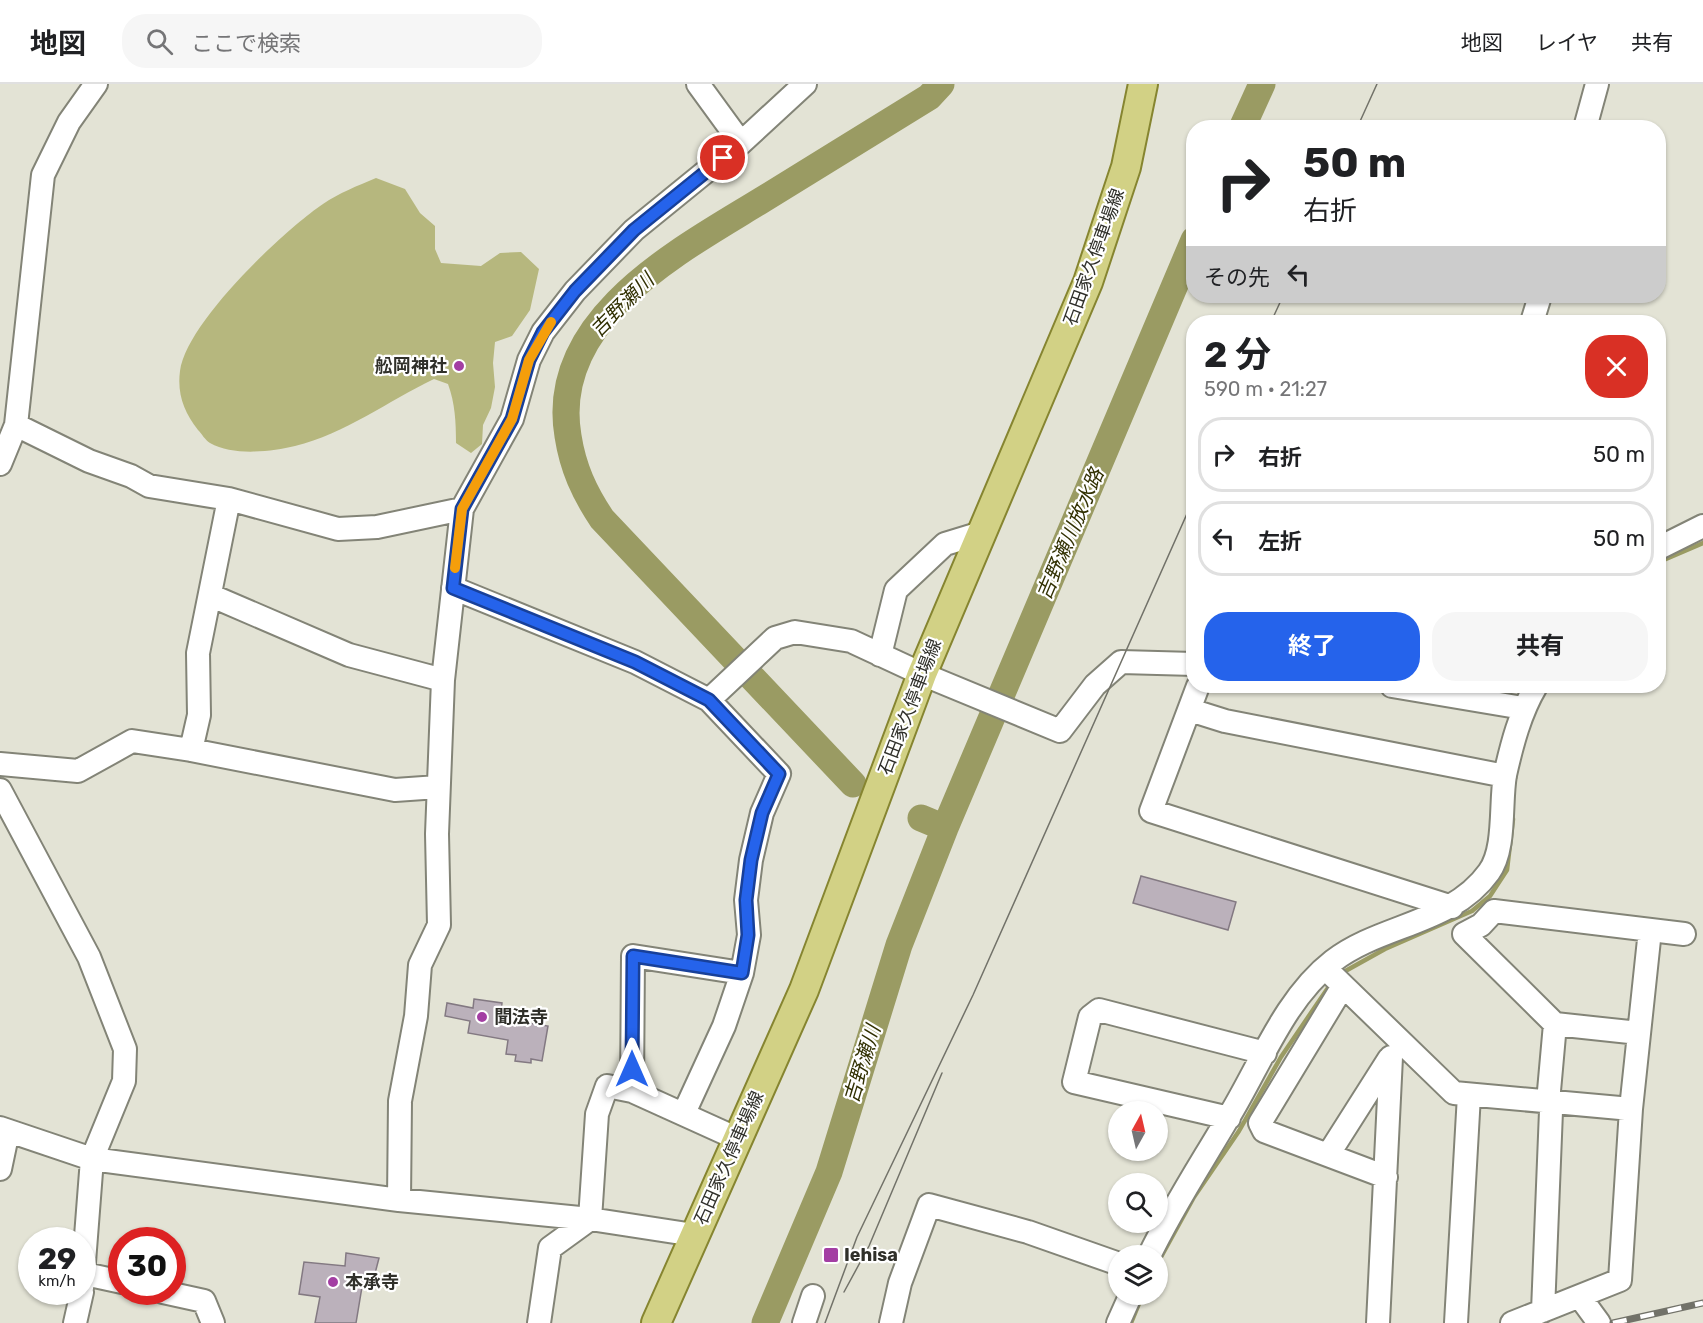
<!DOCTYPE html>
<html lang="ja">
<head>
<meta charset="utf-8">
<style>
	:root { --surface:#fff; --page:#f6f6f6; --text:#202124; --muted:#757577; --line:#e0e0e0; --accent:#2563eb }
	body { margin:0; font-family:Rubik,"Noto Sans JP",sans-serif; background:var(--page); color:var(--text); height:100vh; display:flex; flex-direction:column; font-size:22px; white-space:nowrap }
	* { box-sizing:border-box; margin:0 }
	p { font-size:20px; color:var(--muted) }
	.icon { flex:none; width:33px; height:33px; fill:none; stroke:currentColor; stroke-width:2; stroke-linecap:round; stroke-linejoin:round }
	.map { position:relative; flex:1; overflow:hidden }
	.drawer { position:absolute; left:1186px; top:231px; width:480px; height:378px; display:flex; flex-direction:column; background:var(--surface); border-radius:24px; box-shadow:0 2px 4px #0004 }
	.drawer>* { flex:none }
	.hud { position:absolute; left:1186px; top:36px; width:480px; height:183px; border-radius:24px; box-shadow:0 2px 4px #0004; background:#fff; color:var(--text); overflow:hidden }
	.needle { width:39px; rotate:8deg }
	.fabs { position:absolute; left:1108px; top:1017px; display:grid; gap:12px }
	.fabs a { display:grid; place-items:center; width:60px; height:60px; border-radius:50%; background:var(--surface); box-shadow:0 2px 4px #0004; font-size:30px }
	.speed { position:absolute; left:18px; top:1143px; display:flex; gap:12px; font-size:30px; font-weight:700; text-align:center }
	.speed>* { display:grid; place-content:center; width:78px; height:78px; border-radius:50%; background:var(--surface); box-shadow:0 2px 4px #0004; line-height:1 }
	.speed small { font-size:15px; font-weight:400 }
	.speed .limit { border:9px solid #d22; background:#fff; color:#111 }
	.pin { position:absolute; display:grid; place-items:center; width:51px; height:51px; color:#fff; margin:-26px; border:3px solid #fff; border-radius:50%; box-shadow:0 2px 6px #0007 }
	.me { position:absolute; width:66px; margin:-33px; rotate:0deg; stroke-linejoin:round; filter:drop-shadow(0 0 4px #0008) }
	.turn { display:flex; align-items:center; gap:21px; height:126px; padding:0 18px; font-size:27px }
	.turn .icon { width:78px; height:78px; stroke-width:2.5 }
	.turn b { display:block; font-size:42px; line-height:51px }
	.then { display:flex; align-items:center; height:57px; padding:0 18px; background:#0003; gap:12px; font-size:22px }
	.round { display:grid; place-items:center; flex:none; width:63px; height:63px; border-radius:24px; background:var(--page) }
	.head { display:flex; align-items:center; justify-content:space-between; height:102px; padding:0 18px }
	h1 { font-size:36px; font-weight:700; line-height:45px }
	.action { display:flex; gap:12px; margin-top:auto; padding:12px 18px }
	.action a { flex:1; height:69px; border-radius:24px; background:var(--accent); color:#fff; font-size:24px; font-weight:700; line-height:69px; text-align:center }
	.action a+a { background:var(--page); color:var(--text) }
	ul { padding:0; list-style:none }
	li { display:flex; align-items:center; gap:18px; height:75px; margin:0 12px 9px; padding:0 6px; border:3px solid var(--line); border-radius:24px }
	li div { flex:1 }
	li b { display:block; font-size:22px }
	li em { font-style:normal }
	header { display:flex; align-items:center; gap:36px; box-sizing:border-box; height:84px; padding:0 30px; background:var(--surface); border-bottom:2px solid var(--line) }
	header strong { font-size:28px }
	nav { display:flex; gap:33px; margin-inline-start:auto; font-size:21px }
	.search { width:420px; height:54px; background:var(--page); display:flex; align-items:center; gap:15px; box-sizing:border-box; padding:0 21px; border-radius:24px; color:var(--muted); font-size:22px }
	.map>svg:first-child { display:block }
	.forest { fill:#b6b77e }
	.lines { fill:none; stroke-linecap:round; stroke-linejoin:round }
	.stream { stroke:#9a9b63; stroke-width:4.5 }
	.river { stroke:#9a9b63; stroke-width:27 }
	.building { fill:#bbb1bb; stroke:#837982; stroke-width:1.5 }
	.minor-casing { stroke:#838477; stroke-width:26 }
	.major-casing { stroke:#868530; stroke-width:32 }
	.minor { stroke:#fff; stroke-width:22 }
	.major { stroke:#d2d185; stroke-width:28 }
	.tram { stroke:#727269; stroke-width:1.5 }
	.rail-casing { stroke:#727269; stroke-width:7 }
	.rail { stroke:#fff; stroke-width:4.5; stroke-dasharray:14; stroke-linecap:butt }
	.route-casing { stroke:#184099; stroke-width:15 }
	.route { stroke:#2563eb; stroke-width:10 }
	.slow { stroke:#f59e0b; stroke-width:10 }
	.poi-dot { fill:#a33ea3; stroke:#fff; stroke-width:2 }
	.labels { text-anchor:middle; stroke-width:4.5; stroke-linejoin:round; paint-order:stroke }
	.street-label { font-size:18px; fill:#30302a; stroke:#fff }
	.poi-label { font-size:18px; font-weight:bold; fill:#30302a; stroke:#fff; text-anchor:start }
	.water-label { font-size:20px; font-style:italic; fill:#323103; stroke:#fff }
</style>
</head>
<body>
<header>
<strong>地図</strong>
<div class="search"><svg class="icon" aria-label="search" viewBox="0 0 24 24"><circle cx="10" cy="10" r="6"/><path d="M15 15l6 6"/></svg>ここで検索</div>
<nav><a>地図</a><a>レイヤ</a><a>共有</a></nav>
</header>
<div class="map">
<svg width="1703" height="1239" viewBox="0 0 1703 1239">
	<rect width="100%" height="100%" fill="#e3e3d5"/>
	<path class="forest" d="M376 94 405 105 420 129 435 142V165L441 179 481 182 500 169 521 168 539 185 530 226 512 252 495 258 493 279 495 303 491 324 483 341 482 360 471 369 456 359C456 338 455 319 448 300L434 295C388 317 345 350 295 362 270 368 233 372 210 359 205 356 202 350 198 346 184 328 177 310 180 287 186 239 283 147 323 120 339 109 357 102 376 94Z"/>
	<g class="lines">
		<path class="stream" d="M1659 478 1703 459
			M1340 890 1385 865 1472 827 1490 812 1507 786 1513 735
			M1161 1173 1194 1113 1239 1047 1281 973 1332 898
			M1131 1239 1143 1210"/>
		<path class="river" d="M1242 44 1262 0
			M853 700 602 435C584 408 573 384 568 352 548 235 679 167 762 116 818 82 873 47 929 13L941 0
			M945 744 1194 156
			M765 1239 829 1088 899 861 945 744 921 734"/>
	</g>
	<path class="building" d="M1141 792 1236 818 1228 846 1133 819Z
		M474 915 502 919 501 928 517 930 516 937 548 942 542 977 531 975V979L515 977 516 971 506 970 508 956 468 949 470 937 445 932 447 919 473 924Z
		M346 1169 379 1174 371 1205 362 1203 356 1239H315L320 1213 299 1210 304 1178 345 1182Z"/>
	<g class="lines">
		<g class="minor-casing">
			<path id="minor" d="M698 0 741 59
				M1585 44 1597 0
				M1532 238 1540 212
				M16 341 89 377 131 392 149 402 229 415 338 445 377 443 462 425
				M0 380 16 341 43 91 69 38 96 0
				M1659 464 1703 442
				M453 504 635 578 709 616 779 690 762 729 751 776 746 816 749 851 742 889 724 942 684 1029
				M212 512 349 571 443 596
				M880 571 896 506 945 460 981 449
				M1198 602 1151 727 1452 823
				M1392 602 1523 624
				M709 616 775 554 795 548 851 557 922 590 1060 647 1095 601 1121 578 1194 580
				M1190 626 1225 637 1505 692
				M191 666 199 631 198 569 229 415
				M0 680 78 687 132 657 191 666 395 706 438 703
				M0 706 89 873 125 965 124 997 92 1075 82 1204
				M1325 884 1454 1009 1631 1025
				M1343 902 1260 1039 1264 1047 1386 1093
				M1639 949 1555 940 1464 850 1481 841 1494 827 1684 850
				M632 1007 633 872 742 889
				M1229 1034 1074 998 1090 933 1099 926 1265 969
				M0 1044 92 1075 399 1116 590 1135 694 1151
				M1328 1071 1389 975
				M0 1085 8 1047
				M399 1116 400 1017 416 932 420 881 439 841 437 750 443 596 462 425 512 335 529 276 543 248 575 207 634 146 741 59 805 0
				M1149 1172C1172 1124 1201 1080 1228 1034 1260 982 1284 915 1333 877 1381 840 1452 840 1489 788 1506 765 1500 719 1505 691 1512 660 1520 629 1536 602
				M85 1190 122 1198
				M163 1208 204 1217 213 1239
				M1580 1213 1599 1239
				M1543 1227 1551 1027 1548 1018 1555 940
				M75 1239 82 1208
				M539 1239 550 1164 590 1135 597 1030 607 1002 632 1007 738 1055
				M804 1239 813 1212
				M891 1239 900 1199 929 1121 1028 1148 1119 1180
				M1118 1239 1131 1210
				M1378 1239 1391 973
				M1456 1239 1469 1011
				M1512 1239 1620 1196 1631 1025 1650 846"/>
		</g>
		<g class="major-casing">
			<path id="major" d="M656 1239 804 906 922 590 1088 198 1126 83 1143 0"/>
		</g>
		<use href="#minor" class="minor"/>
		<use href="#major" class="major"/>
		<path class="tram" d="M1357 44 1377 0
			M1271 238 1283 212
			M844 1208 869 1162 942 989
			M825 1239 857 1153 973 911 1194 414"/>
		<g class="rail-casing">
			<path id="rail" d="M1613 1239 1703 1219"/>
		</g>
		<use href="#rail" class="rail"/>
	</g>
	<g class="lines">
		<g class="route-casing">
			<path id="route" d="M632 985 633 872 742 889 748 851 746 816 751 776 762 729 779 690 709 616 635 578 453 504 462 425 512 335 529 276 543 248 575 207 634 146 723 74"/>
		</g>
		<use href="#route" class="route"/>
		<path class="slow" d="M455 484 462 425 512 335 529 276 551 238"/>
	</g>
	<g class="poi-dot">
		<circle cx="459" cy="282" r="6"/>
		<circle cx="482" cy="933" r="6"/>
		<rect x="823" y="1163" width="16" height="16" rx="3"/>
		<circle cx="333" cy="1198" r="6"/>
	</g>
	<g class="labels">
		<g class="street-label">
			<text transform="translate(1094 173) rotate(-70)" y="6">石田家久停車場線</text>
			<text transform="translate(910 623) rotate(-69)" y="6">石田家久停車場線</text>
			<text transform="translate(729 1074) rotate(-66)" y="6">石田家久停車場線</text>
		</g>
		<g class="poi-label">
			<text x="447" y="288" text-anchor="end">舩岡神社</text>
			<text x="494" y="939">聞法寺</text>
			<text x="844" y="1177">Iehisa</text>
			<text x="345" y="1204">本承寺</text>
		</g>
		<g class="water-label">
			<text transform="translate(622 221) rotate(-45)" y="7">吉野瀬川</text>
			<text transform="translate(1070 450) rotate(-67)" y="7">吉野瀬川放水路</text>
			<text transform="translate(862 980) rotate(-73)" y="7">吉野瀬川</text>
		</g>
	</g>
</svg>
<div class="fabs">
<a><svg class="needle" viewBox="-14 -14 28 28"><path d="M0-13l5 13h-10z" fill="#e53935"/><path d="M0 13l5-13h-10z" fill="#757577"/></svg></a>
<a><svg class="icon" aria-label="search" viewBox="0 0 24 24"><circle cx="10" cy="10" r="6"/><path d="M15 15l6 6"/></svg></a>
<a><svg class="icon" aria-label="layers" viewBox="0 0 24 24"><path d="M12 4l9 5-9 5-9-5zM3 14l9 5 9-5"/></svg></a>
</div>
<div class="speed"><div>29<small>km/h</small></div><div class="limit">30</div></div>
<div class="pin" style="left:723px;top:74px;background:#d93025"><svg class="icon" aria-label="arrive" viewBox="0 0 24 24"><path d="M6 21V4h12l-3 4 3 4H6"/></svg></div>
<svg class="me" style="left:632px;top:985px" viewBox="-20 -20 40 40"><path d="M0-17L14 15 0 8-14 15z" fill="#2563eb" stroke="#fff" stroke-width="4"/></svg>
<div class="hud">
<div class="turn"><svg class="icon" aria-label="right" viewBox="0 0 24 24"><path d="M7 20v-9h11M14 6l5 5-5 5"/></svg><div><b>50 m</b>右折</div></div>
<div class="then">その先<svg class="icon" aria-label="left" viewBox="0 0 24 24"><path d="M17 20v-9H6M10 6l-5 5 5 5"/></svg></div>
</div>
<section class="drawer">
<div class="head"><div><h1>2 分</h1><p>590 m · 21:27</p></div><a class="round" style="background:#d93025;color:#fff"><svg class="icon" aria-label="close" viewBox="0 0 24 24"><path d="M6 6l12 12M18 6L6 18"/></svg></a></div>
<ul>
<li><svg class="icon" aria-label="right" viewBox="0 0 24 24"><path d="M7 20v-9h11M14 6l5 5-5 5"/></svg><div><b>右折</b></div><em>50 m</em></li>
<li><svg class="icon" aria-label="left" viewBox="0 0 24 24"><path d="M17 20v-9H6M10 6l-5 5 5 5"/></svg><div><b>左折</b></div><em>50 m</em></li>
</ul>
<div class="action"><a>終了</a><a>共有</a></div>
</section>
</div>
</body>
</html>
